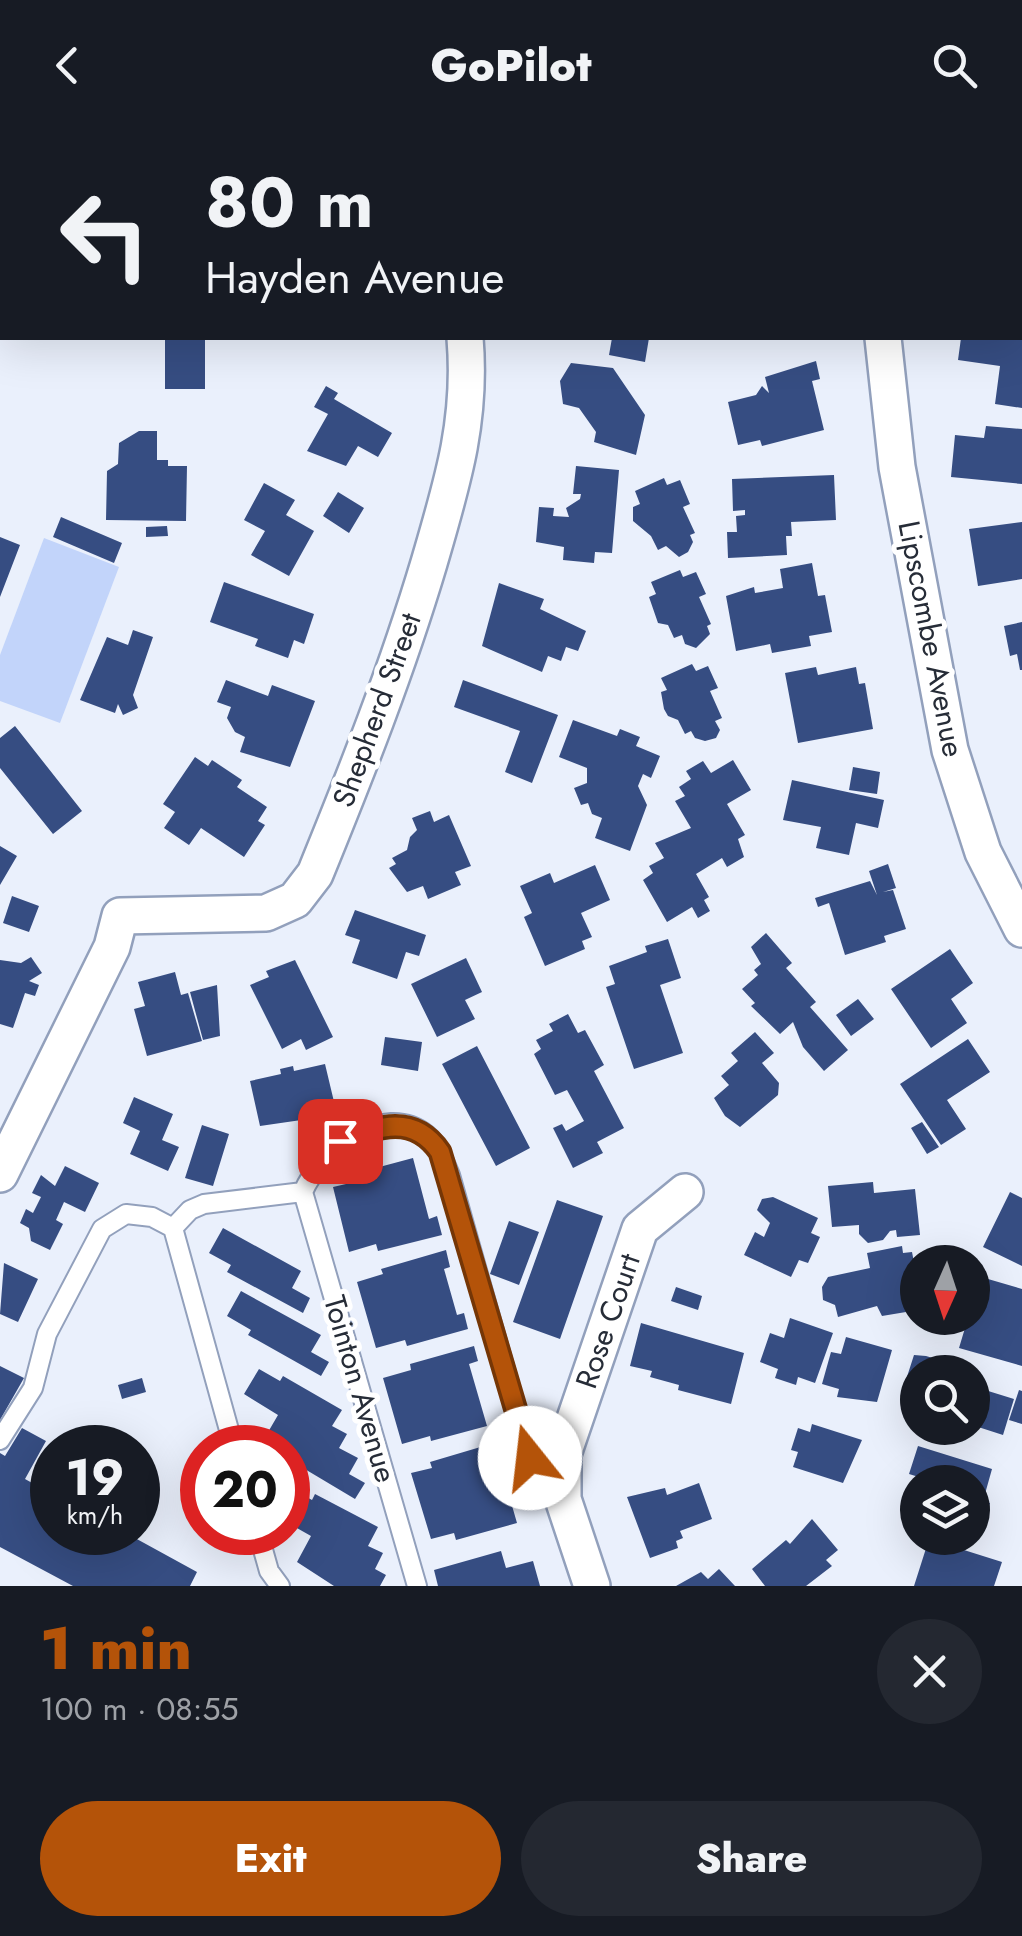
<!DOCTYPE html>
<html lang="en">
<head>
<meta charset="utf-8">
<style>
	:root { --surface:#171b24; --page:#242831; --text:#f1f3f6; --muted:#9ea1a6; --accent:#b45309 }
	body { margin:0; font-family:Jost,sans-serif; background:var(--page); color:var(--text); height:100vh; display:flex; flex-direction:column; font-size:38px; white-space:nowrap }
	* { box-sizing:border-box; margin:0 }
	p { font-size:32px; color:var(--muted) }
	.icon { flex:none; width:55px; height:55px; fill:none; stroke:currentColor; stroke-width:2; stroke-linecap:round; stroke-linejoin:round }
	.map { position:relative; height:1456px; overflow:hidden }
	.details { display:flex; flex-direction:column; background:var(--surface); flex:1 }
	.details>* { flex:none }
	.guide { position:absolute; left:0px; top:0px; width:1022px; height:210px; box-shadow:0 10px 40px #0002; background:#171b24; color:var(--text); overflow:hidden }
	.needle { width:65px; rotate:183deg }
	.fabs { position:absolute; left:900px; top:1115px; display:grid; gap:20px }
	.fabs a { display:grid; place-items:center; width:90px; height:90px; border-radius:50%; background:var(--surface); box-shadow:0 10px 40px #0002; font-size:50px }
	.speed { position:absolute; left:30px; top:1295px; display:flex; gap:20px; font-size:50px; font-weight:700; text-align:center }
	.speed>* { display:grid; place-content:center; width:130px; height:130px; border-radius:50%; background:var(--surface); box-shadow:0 10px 40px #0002; line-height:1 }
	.speed small { font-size:25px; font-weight:400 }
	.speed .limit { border:15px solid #d22; background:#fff; color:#111 }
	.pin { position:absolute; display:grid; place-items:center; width:85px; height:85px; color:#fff; margin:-42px; border-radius:20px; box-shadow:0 5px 15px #0006 }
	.me { position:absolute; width:110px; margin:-55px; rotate:344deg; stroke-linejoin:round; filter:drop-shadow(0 0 8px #0008) }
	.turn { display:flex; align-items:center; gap:35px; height:210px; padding:0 40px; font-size:45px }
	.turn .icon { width:130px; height:130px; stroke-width:2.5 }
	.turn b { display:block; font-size:70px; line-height:85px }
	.round { display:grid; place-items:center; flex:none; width:105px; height:105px; border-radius:52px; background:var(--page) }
	.overview { display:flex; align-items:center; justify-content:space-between; height:170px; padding:0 40px }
	h1 { font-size:60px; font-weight:800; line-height:75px; color:var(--accent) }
	.cta { display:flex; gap:20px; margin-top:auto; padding:20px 40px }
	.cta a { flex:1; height:115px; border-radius:60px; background:var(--accent); color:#fff; font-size:40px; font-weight:800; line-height:115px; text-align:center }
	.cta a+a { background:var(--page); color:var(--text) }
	header { display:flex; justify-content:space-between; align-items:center; height:130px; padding:0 40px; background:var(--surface); font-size:45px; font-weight:800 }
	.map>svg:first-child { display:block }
	.green { fill:#c2d4fa }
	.building { fill:#364d82 }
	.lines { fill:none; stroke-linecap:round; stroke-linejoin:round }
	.service-casing { stroke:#92a0bc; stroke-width:22 }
	.minor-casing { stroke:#92a0bc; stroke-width:40 }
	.service { stroke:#fff; stroke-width:18 }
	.minor { stroke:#fff; stroke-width:35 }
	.route-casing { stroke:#753606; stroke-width:25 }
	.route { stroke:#b45309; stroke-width:18 }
	.labels { text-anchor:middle; stroke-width:10; stroke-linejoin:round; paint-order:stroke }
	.street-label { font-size:30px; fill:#262c37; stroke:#fff }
</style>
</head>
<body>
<header><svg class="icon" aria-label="back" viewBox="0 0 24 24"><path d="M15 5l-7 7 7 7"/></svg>GoPilot<svg class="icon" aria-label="search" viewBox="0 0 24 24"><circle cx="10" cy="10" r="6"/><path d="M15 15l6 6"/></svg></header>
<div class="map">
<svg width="1022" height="1456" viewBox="0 0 1022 1456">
	<rect width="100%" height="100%" fill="#eaf0fc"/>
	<path class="green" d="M44 408 119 437 60 593 0 571V525Z"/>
	<path class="building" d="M165 208H205V259H165Z
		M612 208H649L645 232 609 225Z
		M961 208 1022 210V278L995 274 1000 236 958 230Z
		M816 231 820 249 812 251 824 300 762 316 760 310 738 315 728 272 756 265 762 256 769 263 765 247Z
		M571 233 613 238 645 285 636 325 594 312 596 302 579 278 563 274 560 251Z
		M326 256 338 263 334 269 392 303 378 327 358 316 346 336 307 321 328 284 314 277Z
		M986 296 1022 299V354L951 347 955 305 984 308Z
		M139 301H157V330H168V336H187L186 391 106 390 107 341 118 334 119 313Z
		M576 336 619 340 612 423 595 422 594 433 563 430 564 417 536 412 539 377 554 378 553 386 569 387 566 378 580 369 581 364H573Z
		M834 345 836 390 791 392 792 406H786L787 425 728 428 727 402H737L736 386 745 385V380L733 381 732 349Z
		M664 348 667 355 680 350 690 374 683 377 695 403 690 405 693 412 688 422 679 427 666 416 658 420 651 406 633 391V377L640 374 635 361Z
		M264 353 295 370 286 385 314 401 289 446 251 425 265 401 244 390Z
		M338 362 364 378 349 403 323 386Z
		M61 387 122 413 114 433 53 407Z
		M1022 392V449L978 456 969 399Z
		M167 396 168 406 146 407V397Z
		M0 407 20 415 0 467Z
		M812 433 818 466 825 465 832 502 809 506 811 516 772 523 770 514 736 521 726 466 754 457 755 463 783 458 780 439Z
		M680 440 683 447 696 442 706 464 699 467 711 494 707 496 710 504 696 518 685 514 682 505 674 508 668 495 658 493 649 467 656 464 651 452Z
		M224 452 314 484 304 514 294 510 288 528 255 516 258 509 210 492Z
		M499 453 544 469 540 479 586 501 578 521 566 517 561 531 548 526 542 542 482 516Z
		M1022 492V540H1020L1017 524 1010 526 1004 496Z
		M133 500 153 507 133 565 138 578 123 585 118 574 115 583 80 570 107 507 128 515Z
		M692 534 696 541 708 536 718 558 710 561 722 588 715 591 720 600 716 608 705 611 695 608 691 601 685 604 678 590 668 586 664 579 661 562 667 560 661 548Z
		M816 537 818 545 856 537 859 554 865 553 873 599 798 613 785 543Z
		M226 550 268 566 272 555 315 571 290 637 240 622 245 607 235 602 227 588 231 577 217 572Z
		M463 550 558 585 532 653 505 642 520 601 454 577Z
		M573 590 617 606 620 599 640 607 636 616 660 626 651 648 643 644 638 656 647 675 630 721 595 708 602 688 592 684 588 673 581 675 574 658 587 653V638L559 627Z
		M15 596 82 681 53 704 0 638V608Z
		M195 627 208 636 212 630 242 650 237 657 267 677 258 691 265 695 244 727 201 698 189 715 164 698 175 682 163 674Z
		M733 630 751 660 727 674 745 705 738 709 744 727 727 737 722 728 696 744 709 767 704 770 710 781 698 788 692 777 667 792 643 750 653 743 649 736 664 728 655 713 691 698 675 671 685 666 679 657 691 649 686 641 703 631 711 643Z
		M853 637 880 642 877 664 849 660Z
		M792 650 884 670 878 698 856 693 849 725 816 718 821 697 783 690Z
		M430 681 434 692 449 685 471 736 455 742 461 755 428 769 423 756 407 762 389 738 396 734 392 728 407 720 410 707 417 700 412 688Z
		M0 716 17 726 0 755Z
		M888 734 896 758 883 762 893 760 906 799 884 806 886 812 845 825 829 773 818 777 815 768 870 751 877 765 869 741Z
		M595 735 610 770 581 783 592 807 582 811 585 819 545 836 524 787 532 783 520 756 550 743 554 753Z
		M12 766 39 776 29 802 3 793Z
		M355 780 426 805 419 826 406 822 397 849 352 833 360 810 345 805Z
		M766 803 792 833 786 838 816 872 810 877 848 920 824 941 803 917 793 892 780 904 751 876 755 873 742 859 758 845 754 840 761 834 751 817Z
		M668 809 681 848 660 855 683 923 634 939 606 857 615 854 609 836 647 822 645 816Z
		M950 819 973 853 951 869 967 893 931 918 891 859Z
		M31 827 42 843 29 851 39 855 35 866 25 863 13 898 0 894V830L21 833Z
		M466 828 482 862 465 870 475 889 437 907 411 854Z
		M295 830 333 907 306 920 301 909 282 919 250 855 269 847 266 841Z
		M175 842 181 865 188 863 202 911 147 926 134 879 145 876 138 852Z
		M217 855 220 906 203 910 190 862Z
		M858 869 874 889 851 906 836 885Z
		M568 884 578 903 585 900 604 935 594 941 624 998 597 1012 603 1023 573 1038 553 998 562 994 566 1001 584 991 567 960 555 965 534 924 541 919 536 910 553 901 549 894Z
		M755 902 774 923 762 933 779 953 778 965 740 997 725 986 714 968 729 955 721 946 738 931 731 923Z
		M385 907 422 912 418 941 381 935Z
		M968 909 990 942 947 970 966 999 941 1015 900 954Z
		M477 916 530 1018 496 1036 442 934Z
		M325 934 335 976 320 980 322 987 260 996 250 951 281 944 280 939 293 936 294 941Z
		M134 967 173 984 162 1010 179 1017 168 1041 130 1024 140 1001 123 993Z
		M922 992 939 1017 927 1024 911 998Z
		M202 995 229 1004 213 1056 185 1048Z
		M413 1028 429 1089 437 1086 442 1105 378 1121 376 1114 349 1122 333 1057 359 1051 357 1043Z
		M65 1036 99 1053 85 1082 64 1072 56 1090 63 1094 50 1120 31 1111 29 1098 20 1093 26 1079 33 1083 41 1067 32 1063 41 1045 55 1056Z
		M873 1052 874 1063 915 1059 920 1105 897 1107 896 1100 890 1101 883 1110 868 1113 859 1104V1095L832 1097 828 1056Z
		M1010 1062 1022 1068V1136L983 1117Z
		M773 1067 818 1088 811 1103 820 1107 808 1133 799 1130 791 1147 744 1125 755 1102 764 1107 770 1093 757 1080 762 1069Z
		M557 1070 603 1086 560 1209 513 1192Z
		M509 1091 539 1102 519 1155 490 1144Z
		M223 1098 301 1141 292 1158 310 1168 303 1183 227 1142 231 1135 209 1123Z
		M902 1116 903 1123 912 1122 917 1148 909 1149 911 1158 901 1160 906 1182 882 1186 877 1176 838 1187 835 1175 823 1170 822 1157 828 1147 870 1138 867 1123Z
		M446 1120 450 1137 444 1139 457 1185 464 1183 468 1199 407 1216 405 1210 376 1218 357 1152 383 1144 381 1139Z
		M4 1133 38 1149 18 1192 0 1184Z
		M988 1149 1022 1159V1236L959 1218 968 1188 977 1186Z
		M676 1157 702 1166 698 1180 671 1171Z
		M241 1161 321 1205 311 1222 329 1232 321 1246 248 1205 251 1200 227 1186Z
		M790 1188 833 1203 815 1253 798 1247 796 1255 775 1248 778 1239 760 1232 770 1203 784 1208Z
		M641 1193 744 1223 731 1274 678 1260 679 1255 650 1247 652 1241 630 1236Z
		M846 1207 892 1220 877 1272 837 1267 839 1259 822 1254 831 1222 841 1224Z
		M474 1216 478 1231 469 1234 487 1296 431 1311 430 1306 402 1314 383 1248 411 1240 410 1234Z
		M914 1225 926 1226 970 1239 918 1242V1267L913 1266 915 1260 904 1256Z
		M0 1236 24 1248 0 1290Z
		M259 1239 280 1251 283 1246 342 1280 332 1296 347 1304 339 1318 358 1328 349 1344 365 1353 355 1369 288 1329V1318L264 1309 278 1285 244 1264Z
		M142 1248 146 1262 122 1269 118 1255Z
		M972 1256 1014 1269 1003 1305 972 1295Z
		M1019 1260 1022 1261V1294L1009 1290Z
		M812 1294 862 1310 843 1353 793 1337 798 1322 791 1320 798 1298 810 1302Z
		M22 1298 46 1311 25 1349 52 1364V1402H124L197 1442 190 1456H73L0 1417V1323L5 1326Z
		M494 1313 517 1393 456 1410 454 1403 431 1409 411 1343 432 1338 430 1332Z
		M918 1316 992 1339 983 1371 990 1373 979 1407 972 1405V1352H935L909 1344Z
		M699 1353 712 1389 680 1401 683 1408 676 1411 678 1418 650 1428 627 1367 665 1358 667 1365Z
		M292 1359 312 1370 315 1364 378 1397 368 1416 383 1423 375 1439 386 1445 380 1456H334L297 1432 311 1406 288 1393Z
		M812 1389 838 1420 826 1430 832 1436 806 1456H765L752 1439 786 1410 790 1414Z
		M929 1409 1002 1432 994 1456H914Z
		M501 1421 506 1438 533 1431 540 1456H438L434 1440Z
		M719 1439 735 1456H676L701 1442 708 1449Z"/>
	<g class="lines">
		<g class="service-casing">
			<path id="service" d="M303 1062 417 1456
				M173 1098 190 1080 204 1074 303 1062C320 1022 382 969 427 1005 439 1015 444 1032 450 1045L530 1328 563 1346
				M0 1310 33 1258 47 1204 102 1099 126 1084 152 1087 173 1098 234 1318
				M258 1402 269 1441 280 1456"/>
		</g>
		<g class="minor-casing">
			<path id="minor" d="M492 0 494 2
				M524 0 528 2
				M579 2 581 0
				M914 2 915 0
				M0 15 2 10
				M883 208 897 337 950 620 983 722 1022 799
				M0 1044 112 817 120 786 266 783 295 770 315 744C357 641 397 540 429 433 452 354 472 291 465 208
				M592 1456 563 1369V1324L640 1099 685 1062"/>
		</g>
		<use href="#service" class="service"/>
		<use href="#minor" class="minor"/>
	</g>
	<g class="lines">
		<g class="route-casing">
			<path id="route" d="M340 1011C378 997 413 983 440 1022L530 1328"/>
		</g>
		<use href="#route" class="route"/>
	</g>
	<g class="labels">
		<g class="street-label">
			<text transform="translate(931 509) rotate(79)" y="10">Lipscombe Avenue</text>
			<text transform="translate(377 580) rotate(-70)" y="10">Shepherd Street</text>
			<text transform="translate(608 1191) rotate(-71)" y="10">Rose Court</text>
			<text transform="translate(360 1259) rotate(74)" y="10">Tointon Avenue</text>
		</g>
	</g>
</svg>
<div class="fabs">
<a><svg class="needle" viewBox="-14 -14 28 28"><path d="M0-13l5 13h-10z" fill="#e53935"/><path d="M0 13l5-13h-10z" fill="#9ea1a6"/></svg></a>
<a><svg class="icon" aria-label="search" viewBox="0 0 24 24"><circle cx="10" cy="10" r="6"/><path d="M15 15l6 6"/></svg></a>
<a><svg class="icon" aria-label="layers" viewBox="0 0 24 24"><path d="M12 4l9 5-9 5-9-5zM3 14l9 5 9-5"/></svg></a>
</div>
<div class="speed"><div>19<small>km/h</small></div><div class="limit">20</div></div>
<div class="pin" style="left:340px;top:1011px;background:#d93025"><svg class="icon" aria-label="arrive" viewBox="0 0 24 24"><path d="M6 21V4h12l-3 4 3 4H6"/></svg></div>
<svg class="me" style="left:530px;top:1328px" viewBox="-20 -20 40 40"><circle r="19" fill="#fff"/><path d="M0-13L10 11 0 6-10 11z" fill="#b45309"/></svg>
<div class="guide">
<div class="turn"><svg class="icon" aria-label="left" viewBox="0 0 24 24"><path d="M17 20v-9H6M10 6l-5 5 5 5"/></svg><div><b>80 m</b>Hayden Avenue</div></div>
</div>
</div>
<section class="details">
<div class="overview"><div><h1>1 min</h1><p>100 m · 08:55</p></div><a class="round"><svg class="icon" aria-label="close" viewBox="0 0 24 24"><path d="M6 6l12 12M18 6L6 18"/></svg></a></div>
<div class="cta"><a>Exit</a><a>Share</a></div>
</section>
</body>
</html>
